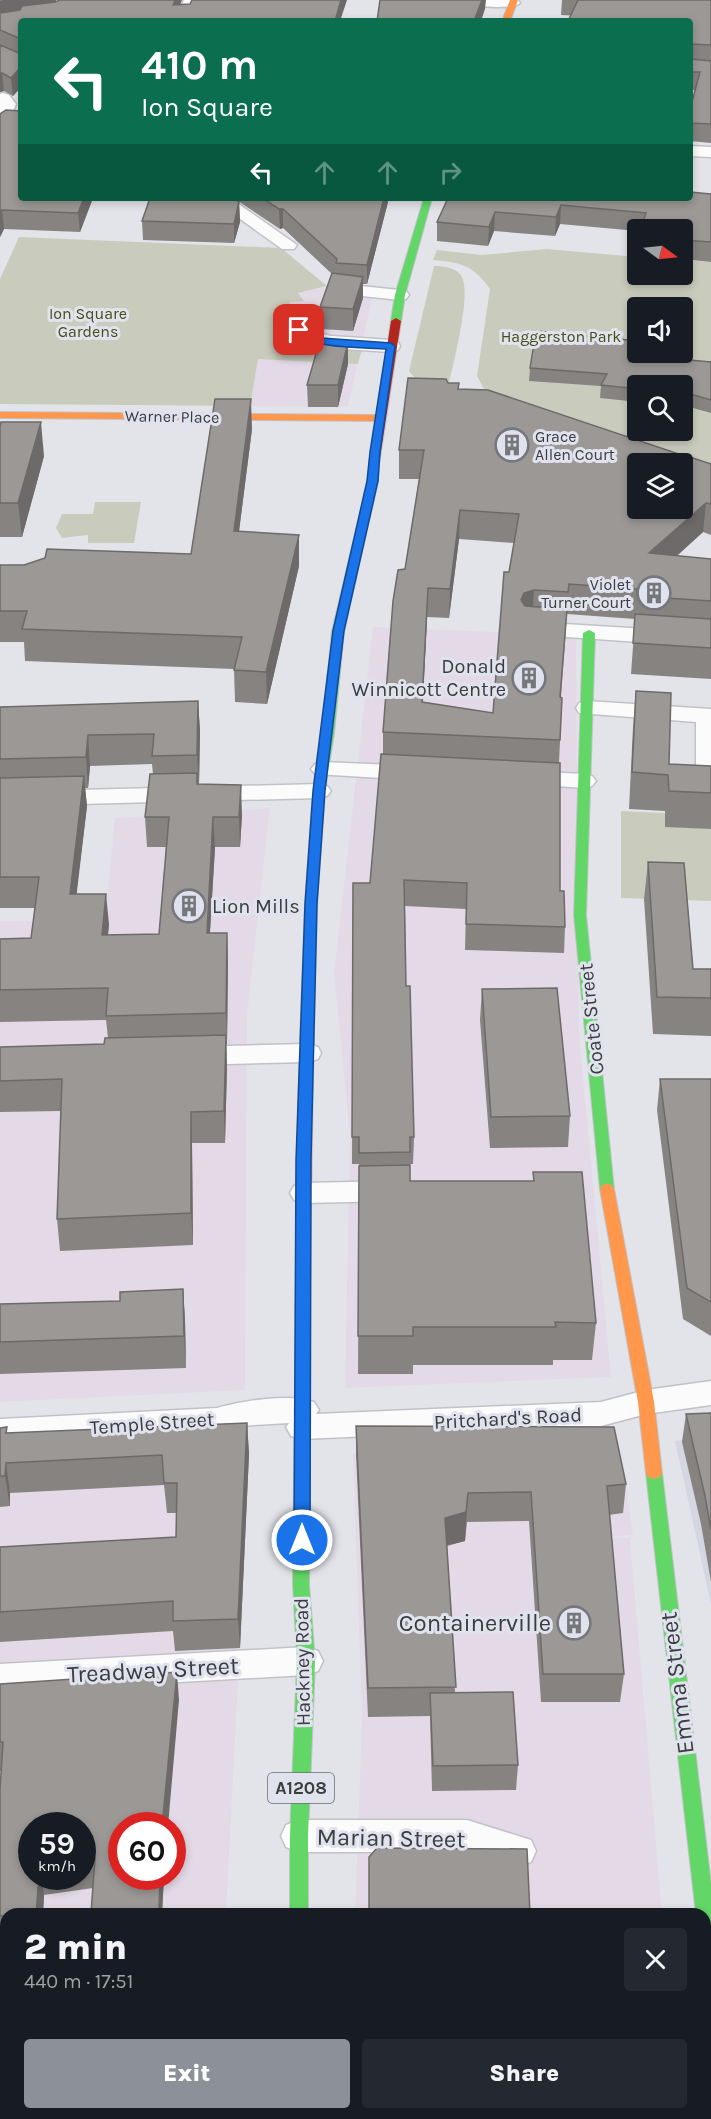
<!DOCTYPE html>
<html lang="en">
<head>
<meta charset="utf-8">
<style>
	:root { --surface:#171b24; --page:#242831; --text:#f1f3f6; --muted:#9ea1a6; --accent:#8c9099 }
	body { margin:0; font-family:Karla,sans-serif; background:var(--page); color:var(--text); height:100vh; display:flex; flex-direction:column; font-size:22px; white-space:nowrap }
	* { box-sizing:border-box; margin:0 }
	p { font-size:20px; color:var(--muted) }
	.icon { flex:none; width:33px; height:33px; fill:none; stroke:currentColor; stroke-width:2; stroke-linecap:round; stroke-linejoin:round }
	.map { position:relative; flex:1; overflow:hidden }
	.details { position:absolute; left:0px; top:1908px; width:711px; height:212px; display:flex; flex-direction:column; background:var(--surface); border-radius:18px 18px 0 0; box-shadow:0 3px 9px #0003 }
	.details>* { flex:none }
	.banner { position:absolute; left:18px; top:18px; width:675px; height:183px; border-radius:6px; box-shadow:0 3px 9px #0003; background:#0b6e4f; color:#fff; overflow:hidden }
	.needle { width:39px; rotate:105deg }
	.buttons { position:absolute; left:627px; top:219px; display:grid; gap:12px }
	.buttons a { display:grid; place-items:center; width:66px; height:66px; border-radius:6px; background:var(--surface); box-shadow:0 3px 9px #0003; font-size:30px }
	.speed { position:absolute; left:18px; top:1812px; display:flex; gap:12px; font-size:30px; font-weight:700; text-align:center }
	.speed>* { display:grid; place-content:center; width:78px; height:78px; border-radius:50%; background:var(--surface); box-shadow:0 3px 9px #0003; line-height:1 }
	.speed small { font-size:15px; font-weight:400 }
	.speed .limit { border:9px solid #d22; background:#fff; color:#111 }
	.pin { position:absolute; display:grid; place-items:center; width:51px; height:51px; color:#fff; margin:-26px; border-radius:12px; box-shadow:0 3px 9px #0006 }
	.me { position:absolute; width:66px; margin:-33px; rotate:0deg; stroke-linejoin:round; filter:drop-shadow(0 0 4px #0008) }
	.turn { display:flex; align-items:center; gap:21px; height:126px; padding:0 24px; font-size:27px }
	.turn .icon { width:78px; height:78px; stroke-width:2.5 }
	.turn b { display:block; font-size:42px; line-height:51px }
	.lanes { display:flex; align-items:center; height:57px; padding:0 24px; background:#0003; justify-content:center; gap:30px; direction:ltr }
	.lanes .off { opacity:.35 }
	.round { display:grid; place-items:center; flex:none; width:63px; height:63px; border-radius:6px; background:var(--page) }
	.overview { display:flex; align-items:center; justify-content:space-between; height:102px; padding:0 24px }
	h1 { font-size:36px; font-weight:800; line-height:45px }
	.action { display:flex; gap:12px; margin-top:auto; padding:12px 24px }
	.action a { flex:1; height:69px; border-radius:6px; background:var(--accent); color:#fff; font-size:24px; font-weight:800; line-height:69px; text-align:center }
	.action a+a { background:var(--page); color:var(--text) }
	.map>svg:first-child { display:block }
	.commercial { fill:#e4dae7; fill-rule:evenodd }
	.built { fill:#d4d7e2 }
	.green { fill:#c9ccbd; fill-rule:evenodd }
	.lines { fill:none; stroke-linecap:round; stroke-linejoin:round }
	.street-casing { stroke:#c1c2c7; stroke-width:3 }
	.fast-casing { stroke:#c1c2c7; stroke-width:2 }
	.slow-casing { stroke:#c1c2c7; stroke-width:2 }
	.jam-casing { stroke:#c1c2c7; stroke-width:2 }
	.street { fill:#fbfbfc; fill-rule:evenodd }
	.fast { fill:#63d668; fill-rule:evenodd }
	.slow { fill:#ff974d; fill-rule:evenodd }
	.jam { fill:#b3261e; fill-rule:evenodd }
	.wall { fill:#868381; fill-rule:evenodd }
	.shaded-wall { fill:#6d6a69 }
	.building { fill:#9c9896; stroke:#6d6a69; stroke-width:1.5; fill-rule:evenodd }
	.route { fill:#1a73e8; stroke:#114b97; stroke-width:1.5 }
	.labels { text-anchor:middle; stroke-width:6; stroke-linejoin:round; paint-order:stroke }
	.far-park-label { font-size:16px; fill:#484d15; stroke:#e0e2ed }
	.far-street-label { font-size:16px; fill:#3b3c40; stroke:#e0e2ed }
	.far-poi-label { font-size:16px; fill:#3b3c40; stroke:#e0e2ed; text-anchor:start }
	.shield { fill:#e0e2ed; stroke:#6c6e74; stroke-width:1.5 }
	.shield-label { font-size:18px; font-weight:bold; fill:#3b3c40 }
	.poi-label { font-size:20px; fill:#3b3c40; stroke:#e0e2ed; text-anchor:end }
	.street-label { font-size:20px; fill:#3b3c40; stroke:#e0e2ed }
	.near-poi-label { font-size:24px; fill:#3b3c40; stroke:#e0e2ed; text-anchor:end }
	.near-street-label { font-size:24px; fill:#3b3c40; stroke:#e0e2ed }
</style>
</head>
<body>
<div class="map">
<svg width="711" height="2119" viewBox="0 0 711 2119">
	<rect width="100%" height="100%" fill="#e3e4ea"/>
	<path class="commercial" d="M340 284 375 285 348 407 250 406 257 359 281 341 290 302 297 293Z
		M373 627 576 635 579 1033 611 1377 345 1388 350 1134 334 974Z
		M270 808 247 1016 245 1390 0 1402V921L105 920 115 818Z
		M250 1449 226 1914H6V1977H0V1463ZM32 1826H82V1876H32ZM122 1826H172V1876H122Z
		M353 1454 621 1455 633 1535 565 1539 630 1538 662 1914H355L362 1718Z
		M501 2114H618L614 2119H508Z"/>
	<path class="built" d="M711 1435V1604L675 1441Z"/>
	<path class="green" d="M19 237 281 248 327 286 298 293 304 301 290 302 281 342 362 349 358 364 258 359 250 406 0 404V279Z
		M547 249 637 257 638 274H682L683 260 711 262V466L531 409 484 389 477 376 490 289C474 266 461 262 433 260L437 250 482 255ZM638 308H682V352H638ZM638 386H682V430H638Z
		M434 266C442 266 454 267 460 274 474 288 452 367 448 388L415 378 409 371Z
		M95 502H141L134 543H88V535L62 538 56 528 62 514H93Z
		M621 811 665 813V826L711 829V901L621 898Z"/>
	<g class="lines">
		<g class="street-casing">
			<path id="street" d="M184 0H198L189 21H175Z
				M461 0H518L520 3C514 10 467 7 461 0Z
				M3 93 9 95 16 104 8 126 0 131V94Z
				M690 146 711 147V157L690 156Z
				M211 198H230L297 245 294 249H282Z
				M340 284 400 290 406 291 409 295 406 299 400 300 334 293 331 289 334 285Z
				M298 319 305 321 311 331 331 336 391 340 398 342 400 346 398 350 391 352 330 348 297 339 289 325 291 321Z
				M532 622 711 633V647L524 634 521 629 524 624Z
				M587 701 711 709V800L700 797 696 792V722L579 713 576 708 579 703Z
				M323 762 415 766 423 768 427 773 423 778 415 780 315 774 311 769 315 764Z
				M522 771 584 774 592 776 596 781 592 786 584 788 514 783 510 778 514 773Z
				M319 784 327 786 331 791 327 796 319 798 0 806V792Z
				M308 1044 318 1047 321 1053 318 1059 308 1062 190 1065 180 1062 177 1056 180 1050 190 1047Z
				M396 1181 406 1184 410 1191 406 1198 396 1201 304 1203 294 1200 290 1193 294 1186 304 1183Z
				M711 1381V1405L646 1414 601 1426 302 1439 291 1436 286 1427 289 1423 239 1426 217 1432 0 1443V1419L217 1408C243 1401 288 1393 314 1402L319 1410 316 1414 601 1402 646 1390Z
				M306 1647 318 1651 323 1661 318 1671 306 1675 0 1692V1664Z
				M299 1820H467L531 1840 536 1851 531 1862 518 1867 467 1852H299L286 1847 281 1836 286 1825Z
				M6 1983V2019L0 2020V1984Z
				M711 2023V2088L705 2091V2025Z
				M705 2110 707 2114 705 2119H664L667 2114H705Z
				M68 2114H108L106 2119H65Z
				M405 2114H451L454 2119H407Z"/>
		</g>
		<g class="fast-casing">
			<path id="fast" d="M424 198H432L405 295 401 321 396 324 391 321 395 295Z
				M374 461 379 464 378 481 344 631 334 733 325 791 317 904 313 1072 306 1077 299 1072 305 904 313 791 322 733 332 631 368 481 369 464Z
				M589 630 595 633 586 915 614 1189 612 1193H602L600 1189 574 915 583 633Z
				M654 1467 660 1469 662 1473 711 1884V1972L705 1969V1914H696L646 1473 648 1469Z
				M302 1477 308 1479 310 1483 309 1584 315 1661 308 1836V1914H290V1836L297 1661 293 1584 294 1483 296 1479Z
				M288 2114H308V2119H288Z"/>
		</g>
		<g class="slow-casing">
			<path id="slow" d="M510 0H518L510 21H502Z
				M0 412 380 415 385 418 380 421 0 418Z
				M306 1067 313 1072 310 1281 308 1285H298L296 1281 299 1072Z
				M607 1184 612 1185 614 1189 654 1402 662 1473 660 1477 654 1479 648 1477 646 1473 638 1402 600 1189 602 1185Z"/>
		</g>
		<g class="jam-casing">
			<path id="jam" d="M396 318 401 321 379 464 374 467 369 464 391 321Z
				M303 1276 308 1277 310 1281V1483L308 1487 302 1489 296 1487 294 1483 296 1281 298 1277Z"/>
		</g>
		<use href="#street" class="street"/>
		<use href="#fast" class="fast"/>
		<use href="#slow" class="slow"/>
		<use href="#jam" class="jam"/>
	</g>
	<path class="wall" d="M0 0H56V2L180 5 21 21V87L13 96 4 91 0 92Z
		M562 0H711V143L690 141V109L695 90H690V21L561 15Z
		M0 114 21 198H93L80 232 4 229 0 237Z
		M711 194V262L682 259V230H638V231L560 224 555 236 494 231 488 246 437 241V222L448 198Z
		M150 198H389L367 284H363V298L353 331 321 329 320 307 332 274 283 228 280 229 235 199 239 202 240 222 234 243 143 240 142 221Z
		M638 352H641L640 355 711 362V413L693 408 682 407V386H638V402L600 398 601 386 529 381 530 368Z
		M348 364 338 407H308L307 385Z
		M448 383H459V389L683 460 711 464V535L703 532 677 556 711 559V679L631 674 635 619 567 614 561 697 562 698 559 763 560 891 565 927 564 953 465 950 466 909 405 906 406 986 414 1137 413 1164H410V1181H533V1172L596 1323 592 1360H553V1365H413V1374H358L359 1164H352L353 883H370L383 754V732L405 569 419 479H399V450ZM638 464H682L638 508ZM459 539 514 543 493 713 423 702 427 617 449 618Z
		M0 426 44 456 22 537H0Z
		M252 429 239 532 299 566 267 704 235 702 234 669 25 661 24 642H0V565H24L191 554Z
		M636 691 669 764 711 766V829L665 827V811L629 809 633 727Z
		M198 701 200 731 199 784 242 815 240 847H215L210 933H227L228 964 227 1044H226L227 1066 225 1143H192L193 1245 60 1251 57 1219 61 1111 0 1112V1047L104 1044 108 1038 106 1020 0 1022V939L31 938 35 908H0V707ZM152 764 153 774 145 817 147 847H166L159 934 108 935 109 924 76 894 87 806 85 788H88L90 766Z
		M648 862 693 969H711V1036L653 1034 644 899Z
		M482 989 570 1116 568 1147 490 1148 480 1020Z
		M660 1079H711V1336L683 1319 657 1110Z
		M183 1289 185 1321 186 1368 0 1374V1304L120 1301Z
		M711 1413V1582L701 1524 682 1442 686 1414Z
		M247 1423 249 1454 240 1648 175 1651 173 1631 0 1642V1547L176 1537V1513H167L164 1485 10 1493V1506L0 1507V1428L7 1427V1433Z
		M356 1426 626 1484 623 1513 609 1515 624 1674 620 1702H541L529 1521 467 1522 465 1541 447 1546 455 1692 518 1765 516 1790 432 1791 430 1716 368 1717 356 1455Z
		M0 1684 179 1700 122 1876H164L162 1914H91L93 1888 44 1895 43 1914H6V1944H0V1789L1 1771H0ZM32 1826H82V1876H32Z
		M6 2020V2114H44L40 2119H0V2021Z"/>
	<path class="shaded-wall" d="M3 0H56L55 6 0 19V1Z
		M175 0H182L174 21 173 5Z
		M341 0H347L340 21H335Z
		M482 0H486L485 9 481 21H474Z
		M21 67V87L13 96 11 78Z
		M0 73H2L4 91 0 92Z
		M84 198H93L80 232 78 213Z
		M384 198H389L367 284V265Z
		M239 202 240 222 234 243V224Z
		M561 205 560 224 555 236 556 217Z
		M279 209H283V228L280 229Z
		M2 210 4 229 0 237V214Z
		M495 212 494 231 488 246 489 227Z
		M363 277V298L353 331V309Z
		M348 342V364L338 407V385Z
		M251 399 252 429 235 562 234 531Z
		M41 422 44 456 22 537 18 503Z
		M638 479V505L632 485Z
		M706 503 703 532 646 583 649 553Z
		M460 510 459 539 449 618 450 589Z
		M299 535V566L267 704 266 672Z
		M428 588 427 617 421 733 422 702Z
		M534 590 532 620 521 600 524 593Z
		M198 701 200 731 199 785 197 755Z
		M88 735 90 766 88 788 86 757Z
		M84 776 87 806 73 925 70 894Z
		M241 785 242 815 240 847 239 817Z
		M213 817 215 847 208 964 207 933Z
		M106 894 109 924 105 966 102 935Z
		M227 933 228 964 227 1044 226 1013Z
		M226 1035 227 1066 225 1143 224 1111Z
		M191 1112 192 1143 193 1245 191 1213Z
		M183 1289 185 1321 186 1368 184 1336Z
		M247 1423 249 1454 240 1648 238 1619Z
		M6 1463 10 1493V1506L5 1476Z
		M468 1493 465 1541 444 1546 445 1518Z
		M177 1672 179 1700 168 1826H162Z
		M39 1876H41L44 1895 43 1914H36Z
		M160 1876H164L162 1914H159V1911Z
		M35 2114H44L40 2119H36Z
		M223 2114H226L225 2119H222Z"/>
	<path class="building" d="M60 0H175L173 5 190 4 192 0H341L335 21H21V50V39L0 30V13L20 10 22 6 55 2Z
		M380 0H482L474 21H377Z
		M578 0H711V45L690 44V45V21H568Z
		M0 45 21 54V67L11 78 2 73H0Z
		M690 59 711 61V124L690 123V109L700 72H690Z
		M6 110 21 111V198H84L78 213 2 210 0 214V114Z
		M690 192 711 194V242L682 240V230H640L646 213 561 205 556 217 495 212 489 227 437 222 448 198H690Z
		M150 198H234L239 202 234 224 142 221Z
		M262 198H384L367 265 336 263 337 259 283 209H279Z
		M332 273 363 277 353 309 320 307Z
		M536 331 638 341 637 355 711 362V400L694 395 682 394V386H638V389L601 385 607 374 530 368Z
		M320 340 348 342 338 385H307Z
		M408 378 446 379 448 383H459L458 389 488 390 682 455 683 460 693 458 711 464V504L706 503 649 553 711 559V601L637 596V589L569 584 568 592 534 590 524 593 521 600 525 606 567 609 560 697 562 698 560 740 383 732 393 601 398 570 405 569 424 450H399ZM638 464H682V508H638V491L632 485 638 479ZM460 510 519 514 509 572H504L493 713 422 702 428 588 450 589Z
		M215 399H251L234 531 299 535 266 672 234 670 242 637 22 629 27 611H0V565H24L45 558 47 549 191 554Z
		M1 422H41L18 503H0V426Z
		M635 614 711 619V648L633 643Z
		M636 691 671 693 669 764 711 766V793L669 791 668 775 632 772Z
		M198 701 197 755 152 756 154 734 88 735 86 757 0 759V707Z
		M381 754 560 763V891H564L565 927 466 924 467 883 404 880 406 986H410L414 1137H410V1152L359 1153V1137H352L353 883H370Z
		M197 773V784L241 785 239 817H213L207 933H227L226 1013 106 1016 108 988 0 990V939L31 938 39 877H0V778L84 776 70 894H106L102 935 159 934 169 817H145L150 774Z
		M648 862 684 863 693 969H711V998L657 997Z
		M557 988 570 1116 491 1117 482 989Z
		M226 1035 224 1111 191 1112V1213L57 1219 62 1079 0 1081V1047L104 1044 105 1038Z
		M660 1079H711V1302L687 1288Z
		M410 1165V1181H534L533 1172H582L596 1323 555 1322 556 1327H413V1336H358L359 1166Z
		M183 1289 184 1336 0 1342V1304L120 1301V1292Z
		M711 1413V1530L705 1496 686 1414Z
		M247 1423 238 1619 173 1621V1601L0 1612V1547L176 1537 177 1483H164L162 1455 6 1463 5 1476H0V1428L7 1427 6 1433Z
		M356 1426 614 1427 626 1484 607 1486 624 1674H543L531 1492 468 1493 466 1512 445 1518 456 1687 368 1688Z
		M177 1672 162 1826H122V1876H160L159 1911 91 1913 95 1859 82 1861V1826H32V1876H39L36 1914H6V1916H0V1789L3 1742H0V1684Z
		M513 1692 518 1765 433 1766 430 1693Z
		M377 1848 527 1849 530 1914H369V1857Z
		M6 2020V2091H0V2021Z
		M111 2114H223L222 2119H108Z
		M378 2114H406L417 2119H379Z"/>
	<path class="route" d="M299 327 322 338 391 343 395 346 380 452 378 481 344 631 325 791 317 904 311 1160 310 1540 308 1544 302 1546 296 1544 294 1540 296 1160 305 904 313 791 333 631 367 481 370 452 386 349C362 347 310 350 295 330Z"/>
	<defs>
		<g id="building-ring" transform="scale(1.725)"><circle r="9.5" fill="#e0e2ed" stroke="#76777c" stroke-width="1.5"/><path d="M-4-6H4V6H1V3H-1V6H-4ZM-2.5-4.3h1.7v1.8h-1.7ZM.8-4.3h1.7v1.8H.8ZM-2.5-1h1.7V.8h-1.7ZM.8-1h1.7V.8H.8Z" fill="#76777c"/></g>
	</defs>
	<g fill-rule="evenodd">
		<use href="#building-ring" x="512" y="445"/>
		<use href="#building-ring" x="654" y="593"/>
		<use href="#building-ring" x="529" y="678"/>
		<use href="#building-ring" x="189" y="906"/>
		<use href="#building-ring" x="574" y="1623"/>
	</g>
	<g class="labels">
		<g class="far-park-label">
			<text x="88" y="319">Ion Square<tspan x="88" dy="18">Gardens</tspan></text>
			<text x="561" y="342">Haggerston Park</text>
		</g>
		<g class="far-street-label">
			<text transform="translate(172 416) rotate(1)" y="6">Warner Place</text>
		</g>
		<g class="far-poi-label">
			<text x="535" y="442">Grace<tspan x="535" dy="18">Allen Court</tspan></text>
			<text x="631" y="590" text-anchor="end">Violet<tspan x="631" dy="18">Turner Court</tspan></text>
		</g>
		<rect class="shield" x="268" y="1773" width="66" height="30" rx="4.5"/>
		<g class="shield-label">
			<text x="301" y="1794">A1208</text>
		</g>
		<g class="poi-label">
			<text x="506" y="673">Donald<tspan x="506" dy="23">Winnicott Centre</tspan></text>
			<text x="212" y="913" text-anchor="start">Lion Mills</text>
		</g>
		<g class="street-label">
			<text transform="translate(591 1019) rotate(-96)" y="7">Coate Street</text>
			<text transform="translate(508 1418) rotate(-3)" y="7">Pritchard's Road</text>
			<text transform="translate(152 1423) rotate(-4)" y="7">Temple Street</text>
			<text transform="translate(302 1662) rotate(-91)" y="7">Hackney Road</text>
		</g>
		<g class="near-poi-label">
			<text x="551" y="1631">Containerville</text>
		</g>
		<g class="near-street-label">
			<text transform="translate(153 1670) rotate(-3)" y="8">Treadway Street</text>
			<text transform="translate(677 1683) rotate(-97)" y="8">Emma Street</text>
			<text transform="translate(391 1838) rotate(1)" y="8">Marian Street</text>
		</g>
	</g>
</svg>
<div class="buttons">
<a><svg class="needle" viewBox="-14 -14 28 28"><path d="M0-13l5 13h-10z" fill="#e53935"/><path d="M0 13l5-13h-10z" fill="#9ea1a6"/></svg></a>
<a><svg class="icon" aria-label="sound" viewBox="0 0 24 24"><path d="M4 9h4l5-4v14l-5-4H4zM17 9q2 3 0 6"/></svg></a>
<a><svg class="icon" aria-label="search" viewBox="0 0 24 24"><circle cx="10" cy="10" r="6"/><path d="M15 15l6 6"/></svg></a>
<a><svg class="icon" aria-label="layers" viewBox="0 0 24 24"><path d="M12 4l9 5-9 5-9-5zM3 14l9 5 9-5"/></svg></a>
</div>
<div class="speed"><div>59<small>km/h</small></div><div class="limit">60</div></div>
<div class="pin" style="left:299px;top:330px;background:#d93025"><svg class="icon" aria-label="arrive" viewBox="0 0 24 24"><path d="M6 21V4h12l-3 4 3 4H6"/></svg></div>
<svg class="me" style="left:302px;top:1540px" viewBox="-20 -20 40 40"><circle r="17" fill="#1a73e8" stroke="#fff" stroke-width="3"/><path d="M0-11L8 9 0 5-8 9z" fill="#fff"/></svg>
<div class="banner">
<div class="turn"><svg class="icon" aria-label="left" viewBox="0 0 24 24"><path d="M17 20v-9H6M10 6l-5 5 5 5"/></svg><div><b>410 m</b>Ion Square</div></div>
<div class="lanes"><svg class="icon" aria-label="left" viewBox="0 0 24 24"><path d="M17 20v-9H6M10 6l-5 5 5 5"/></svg><svg class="icon off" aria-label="ahead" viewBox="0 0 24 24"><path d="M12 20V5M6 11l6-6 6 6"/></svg><svg class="icon off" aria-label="ahead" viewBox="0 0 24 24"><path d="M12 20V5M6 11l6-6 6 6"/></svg><svg class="icon off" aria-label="right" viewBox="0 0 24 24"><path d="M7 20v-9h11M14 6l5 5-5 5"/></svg></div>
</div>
<section class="details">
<div class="overview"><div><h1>2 min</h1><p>440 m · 17:51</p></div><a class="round"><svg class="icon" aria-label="close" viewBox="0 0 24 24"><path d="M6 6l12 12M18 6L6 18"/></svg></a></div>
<div class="action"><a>Exit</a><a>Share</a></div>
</section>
</div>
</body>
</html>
